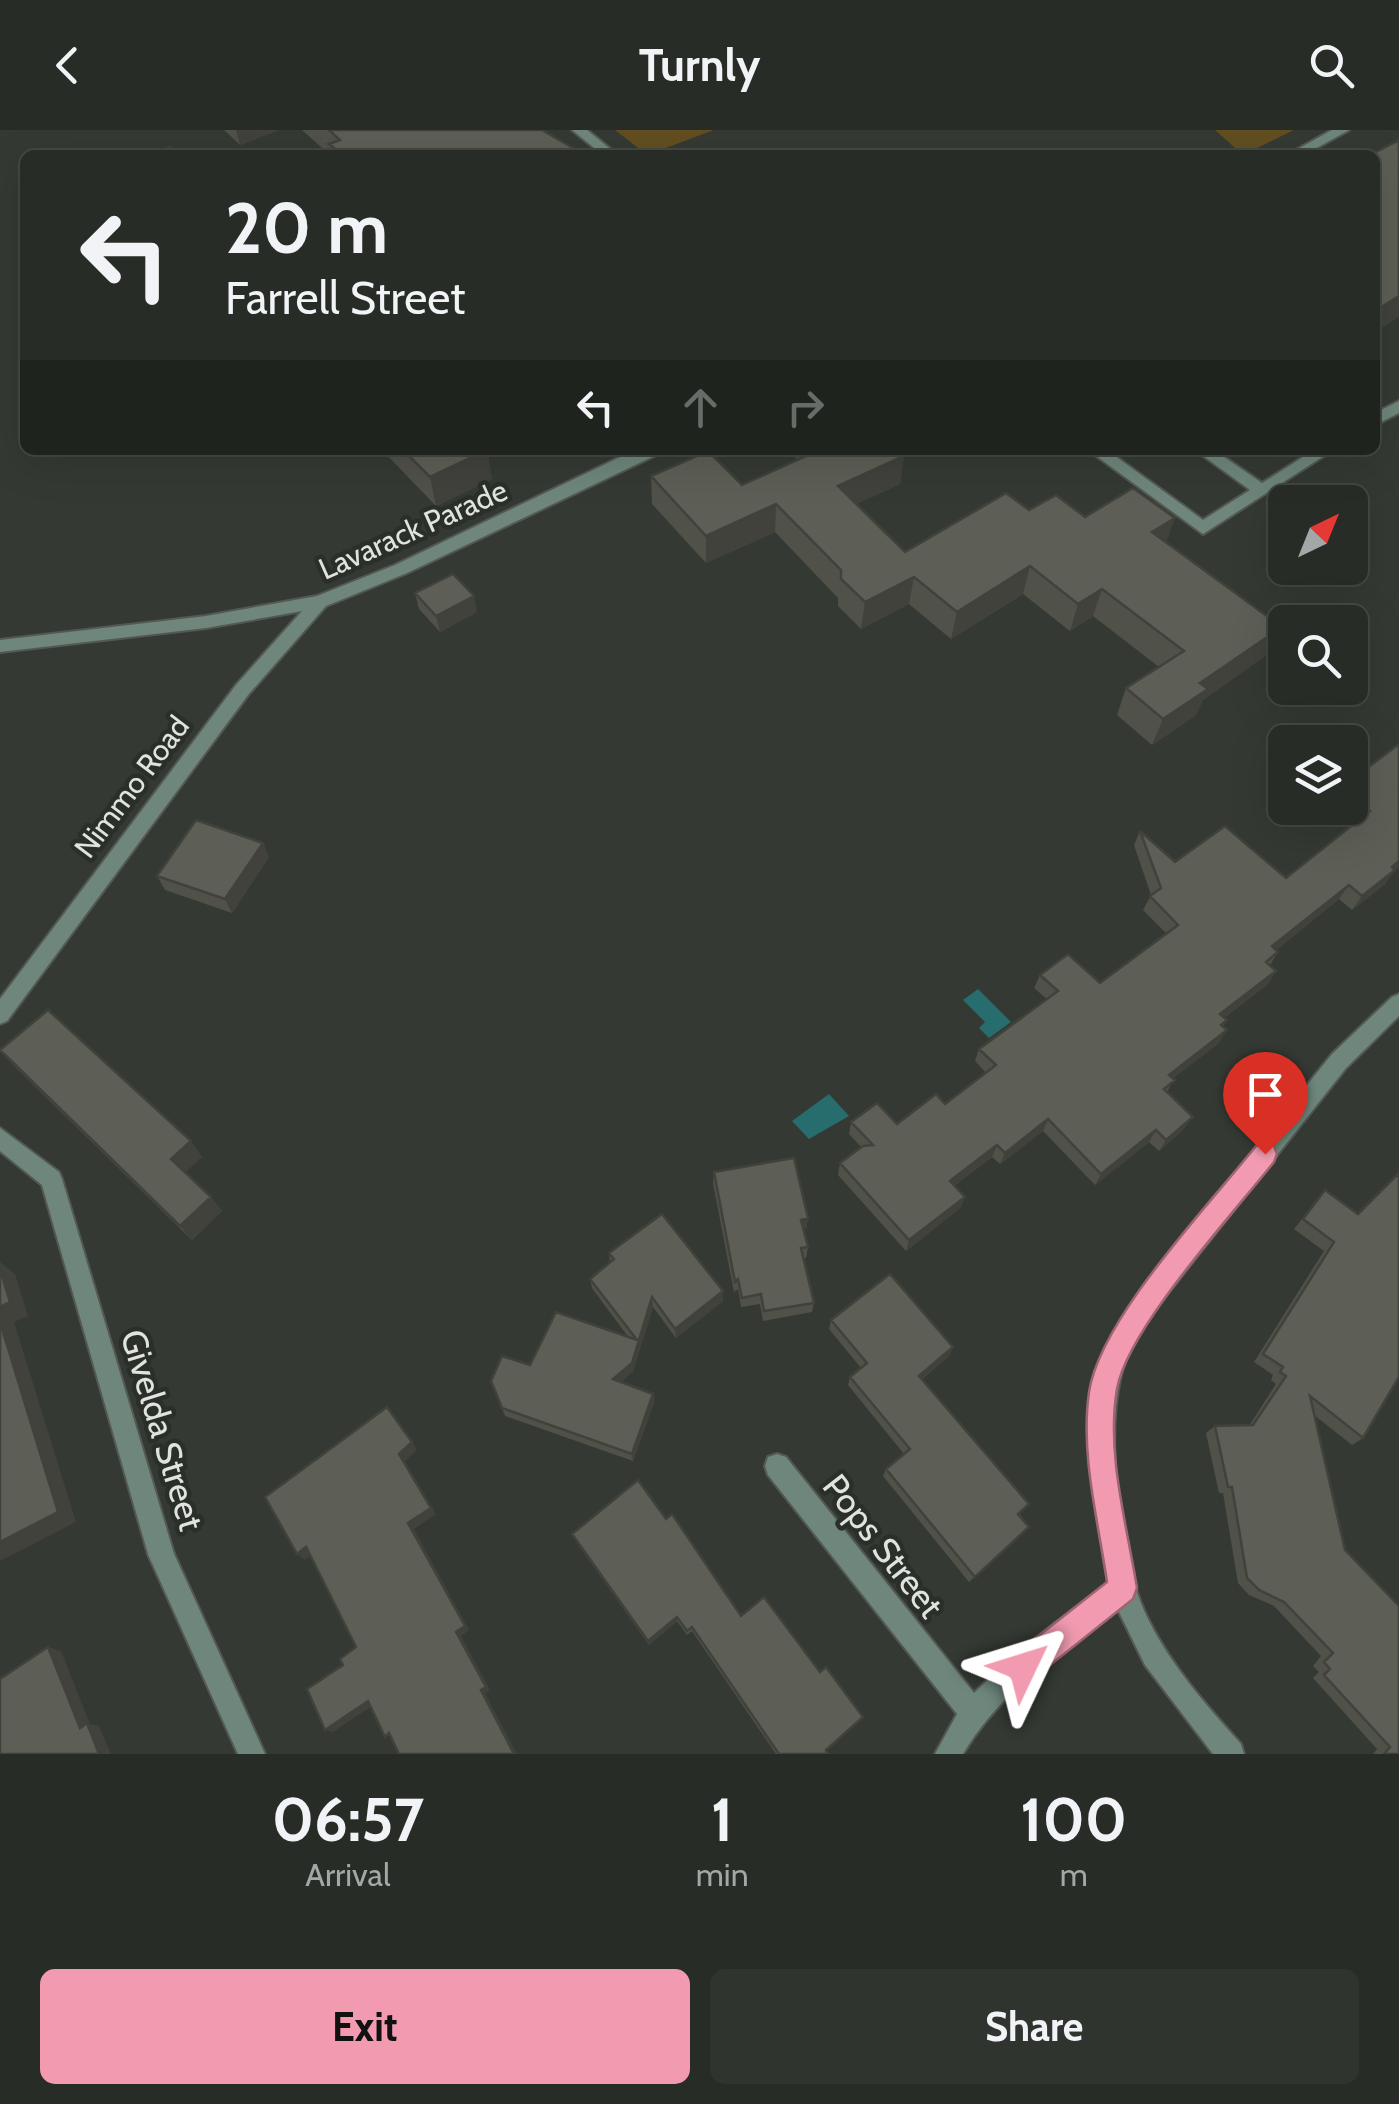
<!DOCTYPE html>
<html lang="en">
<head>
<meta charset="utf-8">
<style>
	:root { --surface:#272c26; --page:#2f342e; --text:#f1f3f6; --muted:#a4a7a7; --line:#434843; --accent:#f19ab0 }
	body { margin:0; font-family:Cabin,sans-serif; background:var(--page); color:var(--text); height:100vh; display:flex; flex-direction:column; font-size:38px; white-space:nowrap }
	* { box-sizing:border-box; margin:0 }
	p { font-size:32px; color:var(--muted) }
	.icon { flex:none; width:55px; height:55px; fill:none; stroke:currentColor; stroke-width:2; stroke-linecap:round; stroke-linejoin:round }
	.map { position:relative; height:1624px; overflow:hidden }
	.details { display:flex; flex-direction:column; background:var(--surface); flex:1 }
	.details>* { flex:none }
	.hud { position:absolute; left:20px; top:20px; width:1360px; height:305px; border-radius:15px; box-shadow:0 10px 40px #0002,0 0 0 2px var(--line); background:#272c26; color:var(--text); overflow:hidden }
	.needle { width:65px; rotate:43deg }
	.controls { position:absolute; left:1268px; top:355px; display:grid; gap:20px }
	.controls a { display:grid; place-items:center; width:100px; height:100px; border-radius:15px; background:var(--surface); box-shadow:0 10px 40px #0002,0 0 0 2px var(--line); font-size:50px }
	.pin { position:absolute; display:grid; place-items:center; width:85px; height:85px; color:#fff; margin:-102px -42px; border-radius:50% 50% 50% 0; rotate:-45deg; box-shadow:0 0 10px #0007 }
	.pin .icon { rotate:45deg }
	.me { position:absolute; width:110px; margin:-55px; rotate:49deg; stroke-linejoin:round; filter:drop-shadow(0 0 8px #0008) }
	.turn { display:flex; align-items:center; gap:35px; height:210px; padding:0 40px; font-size:45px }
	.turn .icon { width:130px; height:130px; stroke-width:2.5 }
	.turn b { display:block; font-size:70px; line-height:85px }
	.lanes { display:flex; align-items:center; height:95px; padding:0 40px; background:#0003; justify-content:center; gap:50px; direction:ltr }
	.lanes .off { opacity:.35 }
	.eta { display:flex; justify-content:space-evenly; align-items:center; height:170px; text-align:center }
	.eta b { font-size:60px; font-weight:700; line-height:70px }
	.cta { display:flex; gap:20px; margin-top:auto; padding:20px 40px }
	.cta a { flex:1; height:115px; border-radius:15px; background:var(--accent); color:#111; font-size:40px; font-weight:700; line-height:115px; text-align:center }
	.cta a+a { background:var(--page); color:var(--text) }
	header { display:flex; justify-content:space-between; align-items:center; height:130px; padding:0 40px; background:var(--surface); font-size:45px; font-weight:700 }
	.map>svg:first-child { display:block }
	.green { fill:#624e20 }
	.water { fill:#276d6d }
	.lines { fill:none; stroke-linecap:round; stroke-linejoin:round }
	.lane-casing { stroke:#535852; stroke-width:4 }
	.street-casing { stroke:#535852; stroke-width:4 }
	.lane { fill:#6e867c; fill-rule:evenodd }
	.street { fill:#6e867c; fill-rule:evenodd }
	.wall { fill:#505149 }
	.shaded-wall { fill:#41423c }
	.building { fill:#5d5e55; stroke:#41423c; stroke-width:2.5 }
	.route { fill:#f19ab0; stroke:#9d6472; stroke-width:2.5 }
	.labels { text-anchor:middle; stroke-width:9; stroke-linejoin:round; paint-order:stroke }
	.street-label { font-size:30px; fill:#e0e3df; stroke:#2a3029 }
	.near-street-label { font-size:35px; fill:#e0e3df; stroke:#2a3029 }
</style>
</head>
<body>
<header><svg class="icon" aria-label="back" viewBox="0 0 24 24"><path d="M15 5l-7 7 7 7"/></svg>Turnly<svg class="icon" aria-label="search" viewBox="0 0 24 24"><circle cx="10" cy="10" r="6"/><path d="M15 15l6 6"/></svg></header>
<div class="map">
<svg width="1399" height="1624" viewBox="0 0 1399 1624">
	<rect width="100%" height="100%" fill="#343a33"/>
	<path class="green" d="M615 0H714L647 25Z
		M1215 0H1294L1243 25Z"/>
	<path class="water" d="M978 859 1011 892 989 908 979 898 985 892 963 870Z
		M829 964 849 986 809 1009 792 991Z"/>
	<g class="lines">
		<g class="lane-casing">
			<path id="lane" d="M572 0H587L618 25H603Z
				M1332 0H1349L1304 25H1287Z
				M1399 271V283L1375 295V283Z
				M642 320H667L407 443 326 476 248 565 7 891 0 894V869L236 555 302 481 206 498 0 522V510L206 486 317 466 395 435 618 328Z
				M1088 320H1107L1203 390 1250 360 1195 320H1214L1262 353 1314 320H1333L1203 404Z
				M0 998 59 1042 62 1049 174 1424 170 1433 161 1437 152 1433 148 1424 42 1055 0 1021Z"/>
		</g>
		<g class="street-casing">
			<path id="street" d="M1399 864V886L1346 938 1149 1187C1137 1207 1125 1226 1120 1249 1106 1314 1119 1432 1149 1491 1172 1537 1207 1576 1241 1614L1244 1624H1213L1145 1535 1117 1478C1061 1521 999 1562 963 1624H935L957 1584 768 1345 765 1336 768 1327 777 1324 786 1327 974 1563 1016 1523 1108 1453C1090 1343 1072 1271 1133 1171L1332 924 1392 867Z
				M161 1411 170 1415 265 1624H238L148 1424 152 1415Z"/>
		</g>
		<use href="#lane" class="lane"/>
		<use href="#street" class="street"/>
	</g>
	<path class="wall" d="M224 0H279L240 15Z
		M302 0H542L585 25H330Z
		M382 320H487L492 349 436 376Z
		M788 320H897L904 326 900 354 856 374 905 422 1029 380 1085 387 1166 412 1282 497 1269 523 1203 570 1196 585 1152 615 1117 585 1126 558 1159 537 1093 486 1070 501 1023 464 951 509 909 474 861 499 838 476V468L775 402 706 433 652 374 651 346 742 355 798 330Z
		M415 463 477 482 440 502 419 479Z
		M1399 614V737L1393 742 1385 754 1352 780 1339 769 1276 820 1278 822 1270 835 1276 841 1268 854 1224 888 1227 890 1223 896 1219 913 1173 948 1167 963 1185 998 1159 1021 1149 1012 1095 1055 1043 1001 1000 1034 992 1027 954 1056 965 1067 960 1078 906 1121 838 1045 840 1033 862 1018 849 1004 851 992 897 994 945 974 986 943 975 931 979 919 1047 869 1034 858 1040 845 1100 853 1166 803 1143 780 1151 765 1134 715 1140 701 1175 732 1286 748 1356 692 1338 678H1350V651Z
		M263 713 269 727 232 783 165 760 157 746Z
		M0 920 202 1027 185 1042 211 1067 222 1081 192 1110 14 936Z
		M714 1042 808 1088 806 1099H803L808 1117 806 1128H804L814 1173 812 1182 763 1191 760 1174 741 1177 738 1159 734 1162 713 1053Z
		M1325 1060 1363 1308 1352 1315 1314 1285 1345 1420 1399 1624H1373L1377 1619 1313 1548 1319 1542 1313 1536 1321 1526 1274 1476 1249 1465 1238 1453 1223 1363H1219L1206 1303 1215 1296H1249L1276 1254 1271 1250 1273 1245 1254 1232 1324 1121 1294 1099Z
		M609 1123 723 1161V1171L676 1208 653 1177 633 1241 621 1252 653 1264 654 1272 633 1331 505 1286 491 1251 629 1208 592 1158 590 1149 610 1132Z
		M831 1190 953 1217 949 1226 922 1249 1029 1397 969 1452 883 1346 886 1339 904 1324 848 1255 850 1247 861 1238 829 1199Z
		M638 1350 826 1620 828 1624H776L692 1501 687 1505 677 1491 649 1515 575 1410 572 1404Z"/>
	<path class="shaded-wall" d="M236 0H279L240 15Z
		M1399 166V187L1375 202V181Z
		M487 320 492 349 436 376 430 347Z
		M904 326 900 354 835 384 838 356Z
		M776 374 775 402 706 433V406Z
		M1175 388 1165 416 1152 402Z
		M1030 436 1023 464 951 509 957 482Z
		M914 447 909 474 861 499 865 472Z
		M1102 459 1093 486 1070 501 1078 474Z
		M474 466 477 482 440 502 436 486Z
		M1282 497 1269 523 1203 570 1196 585 1152 615 1163 589 1200 553Z
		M263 713 269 727 232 783 225 769Z
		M1399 731V737L1393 742 1385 754 1352 780 1362 766Z
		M1349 755 1339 769 1263 830 1272 816Z
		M1276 841 1268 854 1212 897 1220 884Z
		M1227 900 1219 913 1162 957 1169 945Z
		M1193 987 1185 998 1159 1021 1166 1010Z
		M1048 989 1043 1001 1000 1034 1005 1023Z
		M1156 1000 1149 1012 1095 1055 1101 1044Z
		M191 1011 202 1027 183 1044 171 1029Z
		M997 1015 992 1027 946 1062 950 1051Z
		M211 1067 222 1081 192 1110 180 1096Z
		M965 1067 960 1078 906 1121 909 1110Z
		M808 1088 806 1099 799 1100 801 1090Z
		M0 1132 15 1144 28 1186 14 1192 76 1392 0 1431Z
		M723 1161V1171L676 1208 675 1199Z
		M652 1167 653 1177 633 1241 614 1258 613 1249 632 1233Z
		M953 1217 949 1226 915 1254 919 1246Z
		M653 1264 654 1272 633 1331 632 1324Z
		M412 1312 417 1320 405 1331 436 1384 414 1399 469 1500 461 1506 490 1560 485 1563 517 1624H514L481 1560 408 1393 399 1324Z
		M306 1417 314 1423 305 1430 297 1424Z
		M677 1487V1491L649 1515 648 1511Z
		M48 1517 61 1521 90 1594 99 1596 111 1624H99L80 1598Z
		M368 1571 375 1574 333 1602 325 1600Z"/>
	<path class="building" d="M329 0H542L585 25H343L329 14 340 10Z
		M1399 10V166L1375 181V25H1370Z
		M170 17 177 25H148Z
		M403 320H487L430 347Z
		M819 320H897L904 326 838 356 905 422 1006 363 1029 380 1056 365 1085 387 1133 358 1175 388 1152 402 1282 497 1200 553 1208 559 1163 589 1126 558 1184 521 1102 459 1078 474 1030 436 957 482 914 447 865 472 841 449V440L776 374 706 406 651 346 708 321 742 355Z
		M453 444 474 466 436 486 415 463Z
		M1399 614V731L1392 737 1395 740 1362 766 1349 755 1272 816 1278 822 1266 832 1276 841 1220 884 1227 890 1221 895 1227 900 1169 945 1175 950 1164 959 1193 987 1166 1010 1156 1000 1101 1044 1048 989 1005 1023 997 1015 950 1051 965 1067 909 1110 840 1033 863 1016 873 1015 851 992 877 973 897 994 936 964 945 974 996 935 979 919 1058 861 1040 845 1068 824 1100 853 1178 795 1150 766 1161 758 1140 701 1175 732 1225 696 1286 748 1370 681 1350 664V651Z
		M196 690 263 713 225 769 157 746Z
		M48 880 191 1011 171 1029 211 1067 180 1096 0 920Z
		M794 1028 808 1088 801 1090 808 1117 801 1118 814 1173 764 1181 761 1164 742 1168 738 1149 735 1152 714 1042Z
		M1399 1043V1247L1363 1308 1310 1266 1345 1420 1399 1476V1624H1384L1390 1617 1324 1545 1330 1539 1324 1532 1333 1523 1284 1472 1259 1460 1247 1448 1232 1357H1228L1215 1296 1253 1295 1286 1246 1280 1242 1283 1237 1263 1224 1334 1112 1303 1089 1325 1060 1358 1084Z
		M662 1084 723 1161 675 1199 652 1167 632 1233 613 1249 653 1264 632 1324 502 1278 491 1251 502 1226 530 1235 556 1182 637 1210 590 1149 614 1129 609 1123Z
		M0 1139 10 1172 0 1177Z
		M890 1144 953 1217 919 1246 1029 1374 1018 1384 1029 1397 975 1447 886 1339 910 1319 850 1247 867 1233 831 1190Z
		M0 1192 58 1382 0 1412Z
		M387 1277 412 1312 399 1324 431 1378 408 1393 465 1496 456 1502 486 1557 481 1560 514 1624H399L389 1603 385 1607 368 1571 325 1600 307 1559 343 1535 340 1529 356 1517 306 1417 297 1424 265 1367Z
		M638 1350 666 1389 672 1384 741 1486 764 1467 820 1542 826 1537 863 1587 826 1620 828 1624H779L692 1497 687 1501 677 1487 648 1511 572 1404Z
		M48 1517 80 1598 87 1593 99 1624H0V1549Z"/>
	<path class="route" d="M1265 1013 1274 1016 1277 1024 1274 1032C1233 1084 1127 1199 1117 1259 1106 1324 1127 1395 1137 1458L1133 1469 1034 1548 1023 1552 1013 1548 1008 1537 1013 1526 1107 1452C1098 1390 1080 1324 1089 1262 1100 1189 1208 1076 1256 1016Z"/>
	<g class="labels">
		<g class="street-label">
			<text transform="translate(413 400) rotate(-24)" y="10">Lavarack Parade</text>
			<text transform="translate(132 657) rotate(-53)" y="10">Nimmo Road</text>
		</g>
		<g class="near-street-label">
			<text transform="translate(162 1300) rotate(73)" y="12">Givelda Street</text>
			<text transform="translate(883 1416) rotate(52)" y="12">Pops Street</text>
		</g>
	</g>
</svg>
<div class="controls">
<a><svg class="needle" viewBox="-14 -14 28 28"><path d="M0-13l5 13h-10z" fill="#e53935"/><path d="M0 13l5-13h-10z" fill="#a4a7a7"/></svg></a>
<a><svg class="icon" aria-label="search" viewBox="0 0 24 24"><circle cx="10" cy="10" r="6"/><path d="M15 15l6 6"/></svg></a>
<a><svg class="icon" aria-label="layers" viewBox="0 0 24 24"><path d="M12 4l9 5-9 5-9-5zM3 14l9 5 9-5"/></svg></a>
</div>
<div class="pin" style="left:1265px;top:1024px;background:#d93025"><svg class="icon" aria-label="arrive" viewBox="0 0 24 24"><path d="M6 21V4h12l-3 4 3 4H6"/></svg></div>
<svg class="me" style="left:1023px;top:1537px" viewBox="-20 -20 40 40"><path d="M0-17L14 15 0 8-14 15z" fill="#f19ab0" stroke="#fff" stroke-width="4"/></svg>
<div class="hud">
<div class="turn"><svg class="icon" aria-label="left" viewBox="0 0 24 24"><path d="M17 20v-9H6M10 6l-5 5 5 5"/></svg><div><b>20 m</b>Farrell Street</div></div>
<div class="lanes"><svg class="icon" aria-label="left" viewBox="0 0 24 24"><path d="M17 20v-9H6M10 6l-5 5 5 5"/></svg><svg class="icon off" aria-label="ahead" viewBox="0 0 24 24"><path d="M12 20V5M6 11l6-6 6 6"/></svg><svg class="icon off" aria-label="right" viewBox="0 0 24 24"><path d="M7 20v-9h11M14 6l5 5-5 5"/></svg></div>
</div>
</div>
<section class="details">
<div class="eta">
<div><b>06:57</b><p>Arrival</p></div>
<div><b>1</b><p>min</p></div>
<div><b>100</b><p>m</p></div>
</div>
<div class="cta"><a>Exit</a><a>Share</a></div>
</section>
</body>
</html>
